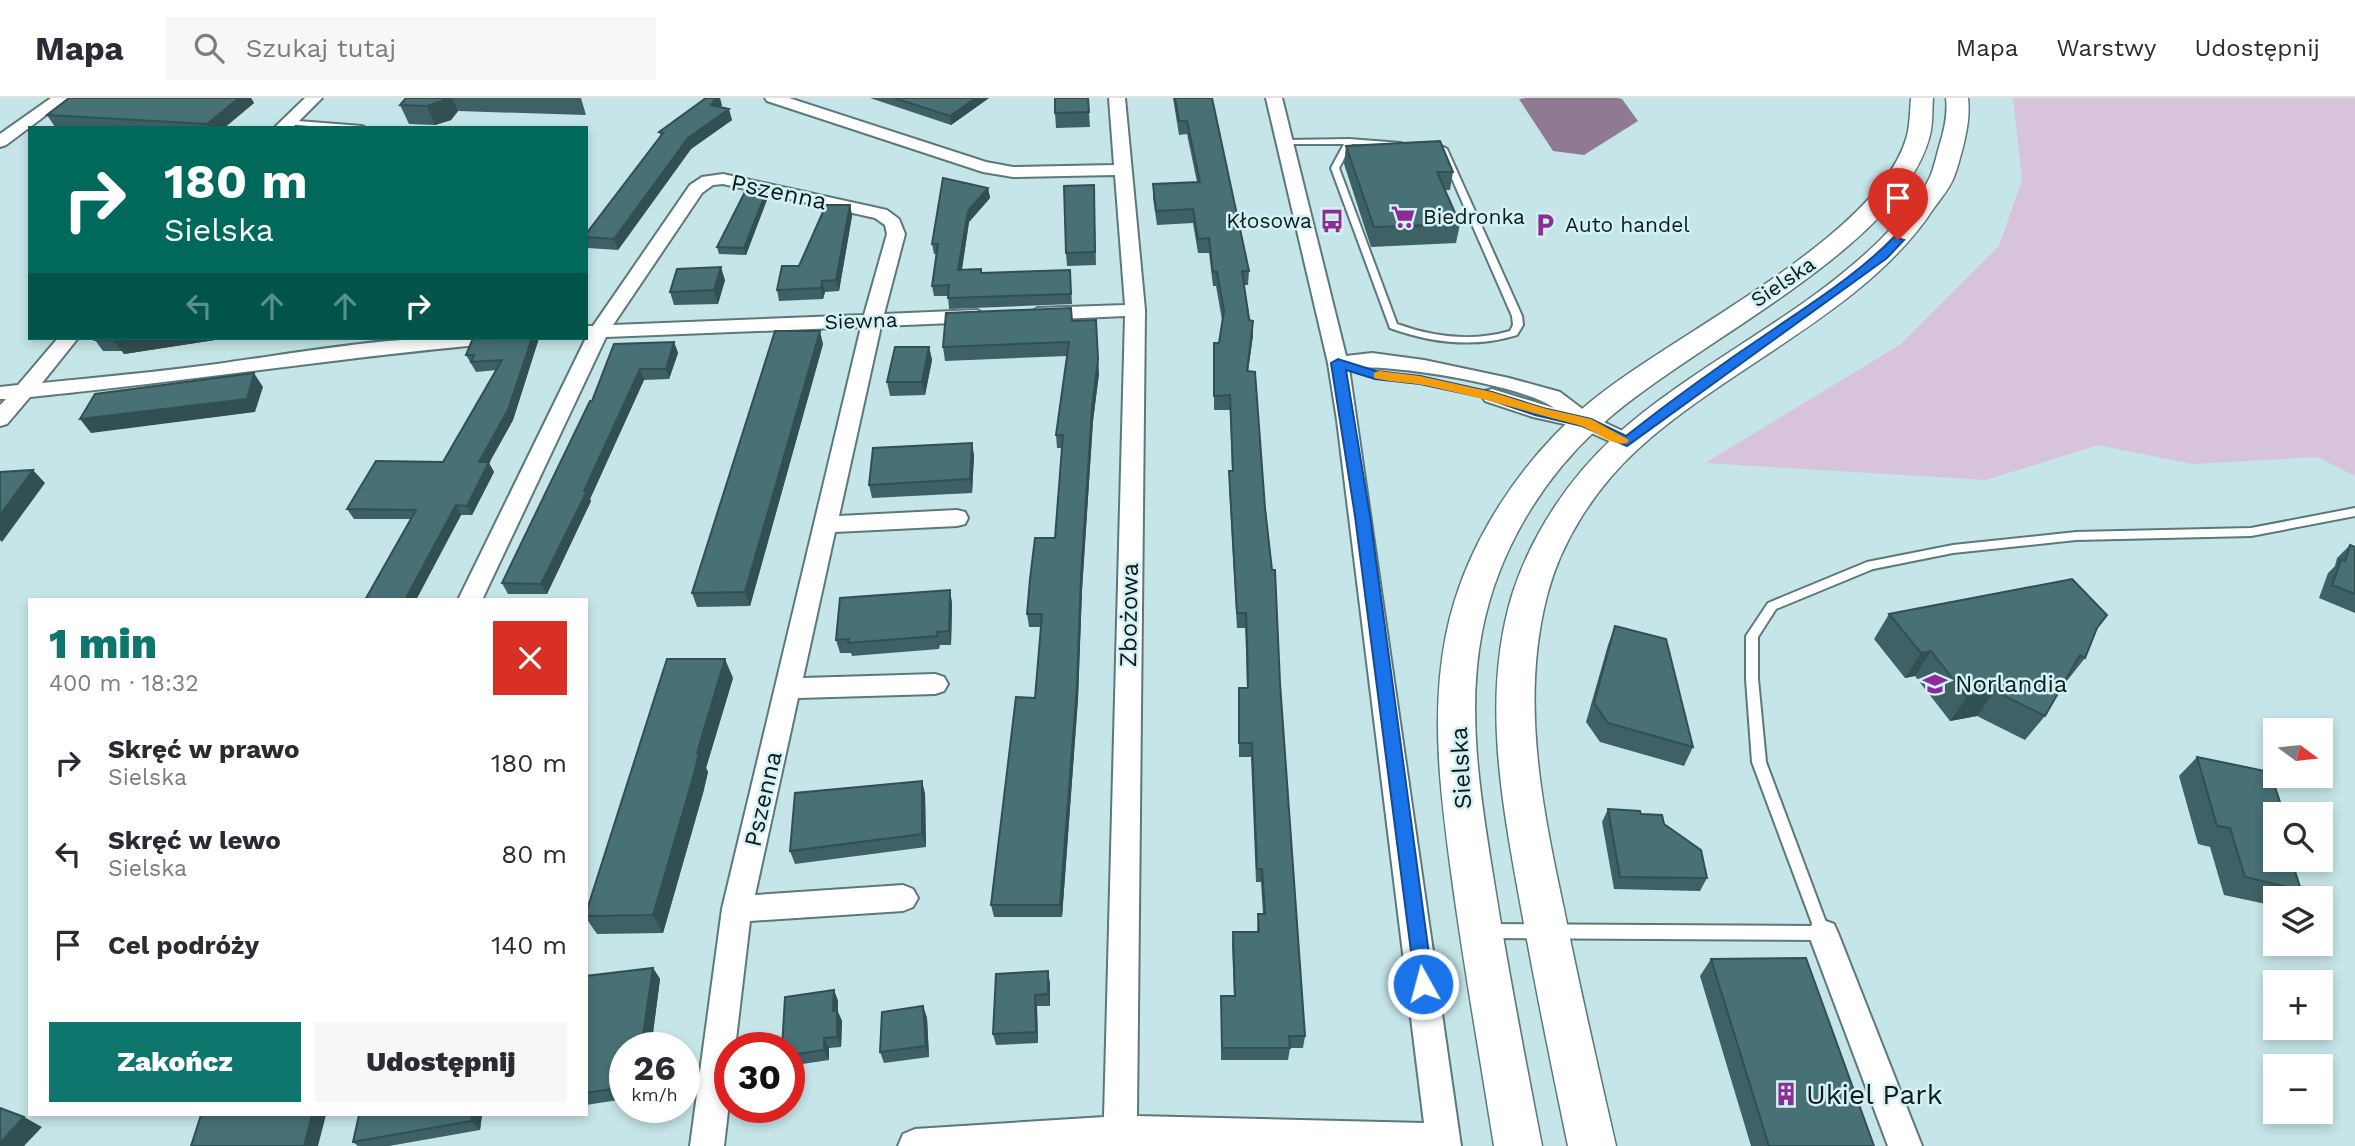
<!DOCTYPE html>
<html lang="pl">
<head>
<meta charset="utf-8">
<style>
	:root { --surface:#fff; --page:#f7f7f7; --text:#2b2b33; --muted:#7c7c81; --line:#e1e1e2; --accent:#0f766e }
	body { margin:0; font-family:"Work Sans",sans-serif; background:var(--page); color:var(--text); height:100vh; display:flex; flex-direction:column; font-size:26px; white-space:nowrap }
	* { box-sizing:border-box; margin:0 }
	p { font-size:23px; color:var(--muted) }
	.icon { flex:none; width:38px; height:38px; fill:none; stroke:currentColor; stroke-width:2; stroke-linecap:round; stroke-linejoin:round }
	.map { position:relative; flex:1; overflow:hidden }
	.sheet { position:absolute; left:28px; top:500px; width:560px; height:518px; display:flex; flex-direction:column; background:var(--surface); border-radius:0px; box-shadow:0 4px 10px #0003 }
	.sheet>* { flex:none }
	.hud { position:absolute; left:28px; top:28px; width:560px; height:214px; border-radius:0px; box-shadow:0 4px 10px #0003; background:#00695c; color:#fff; overflow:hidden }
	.needle { width:46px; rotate:105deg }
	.tools { position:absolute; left:2263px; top:620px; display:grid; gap:14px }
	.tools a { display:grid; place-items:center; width:70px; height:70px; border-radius:0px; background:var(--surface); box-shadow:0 4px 10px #0003; font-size:35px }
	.speed { position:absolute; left:609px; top:934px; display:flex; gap:14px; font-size:35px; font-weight:700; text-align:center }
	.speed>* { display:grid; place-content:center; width:91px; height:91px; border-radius:50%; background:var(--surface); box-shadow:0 4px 10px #0003; line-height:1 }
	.speed small { font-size:18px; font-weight:400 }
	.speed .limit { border:10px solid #d22; background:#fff; color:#111 }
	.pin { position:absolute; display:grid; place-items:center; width:60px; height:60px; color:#fff; margin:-72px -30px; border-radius:50% 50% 50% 0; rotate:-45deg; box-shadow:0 0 7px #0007 }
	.pin .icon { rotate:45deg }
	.me { position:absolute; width:77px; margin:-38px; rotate:353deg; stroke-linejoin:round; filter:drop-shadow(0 0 5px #0008) }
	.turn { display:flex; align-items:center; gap:24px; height:147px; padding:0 21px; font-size:32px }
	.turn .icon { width:91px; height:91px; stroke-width:2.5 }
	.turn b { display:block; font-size:49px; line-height:60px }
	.lanes { display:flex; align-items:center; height:66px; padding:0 21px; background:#0003; justify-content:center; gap:35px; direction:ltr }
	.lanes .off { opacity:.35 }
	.round { display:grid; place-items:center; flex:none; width:74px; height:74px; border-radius:0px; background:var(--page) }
	.headline { display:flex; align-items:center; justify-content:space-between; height:119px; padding:0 21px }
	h1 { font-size:42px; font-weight:800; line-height:52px; color:var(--accent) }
	.button { display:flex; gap:14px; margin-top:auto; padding:14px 21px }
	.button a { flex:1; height:80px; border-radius:0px; background:var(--accent); color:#fff; font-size:28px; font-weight:800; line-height:80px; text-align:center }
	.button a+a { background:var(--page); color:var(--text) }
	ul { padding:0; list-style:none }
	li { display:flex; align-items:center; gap:21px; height:91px; padding:0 21px }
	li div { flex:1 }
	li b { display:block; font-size:26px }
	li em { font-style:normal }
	header { display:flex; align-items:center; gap:42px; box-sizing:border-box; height:98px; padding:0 35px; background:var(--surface); border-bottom:2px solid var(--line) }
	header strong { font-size:33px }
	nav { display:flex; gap:38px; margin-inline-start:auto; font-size:24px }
	.search { width:490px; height:63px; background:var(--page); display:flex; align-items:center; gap:18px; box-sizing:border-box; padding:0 24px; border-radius:0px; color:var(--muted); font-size:26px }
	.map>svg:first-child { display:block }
	.green { fill:#d8c4da }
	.water { fill:#907992 }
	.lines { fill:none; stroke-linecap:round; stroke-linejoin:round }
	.service-casing { stroke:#5c787a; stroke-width:4 }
	.minor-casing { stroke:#5c787a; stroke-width:4 }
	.secondary-casing { stroke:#5c787a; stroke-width:3 }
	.service { fill:#fff; fill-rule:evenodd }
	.minor { fill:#fff; fill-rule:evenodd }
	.secondary { fill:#fff; fill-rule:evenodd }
	.wall { fill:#3d6165 }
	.shaded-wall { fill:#324f52 }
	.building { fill:#477175; stroke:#324f52; stroke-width:2 }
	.route { fill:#1a73e8; stroke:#114b97; stroke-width:2 }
	.slow { fill:#f59e0b }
	.labels { text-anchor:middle; stroke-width:5; stroke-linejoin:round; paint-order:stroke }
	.far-poi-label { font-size:21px; fill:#0f1a1b; stroke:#d3f2f5; text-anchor:start }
	.far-street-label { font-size:21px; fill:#0f1a1b; stroke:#d3f2f5 }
	.street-label { font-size:24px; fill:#0f1a1b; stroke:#d3f2f5 }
	.poi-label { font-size:24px; fill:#0f1a1b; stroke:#d3f2f5; text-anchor:start }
	.near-poi-label { font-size:28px; fill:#0f1a1b; stroke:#d3f2f5; text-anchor:start }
</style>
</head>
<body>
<header>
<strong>Mapa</strong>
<div class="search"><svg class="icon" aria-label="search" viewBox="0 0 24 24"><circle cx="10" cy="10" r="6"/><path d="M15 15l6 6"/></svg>Szukaj tutaj</div>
<nav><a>Mapa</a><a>Warstwy</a><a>Udostępnij</a></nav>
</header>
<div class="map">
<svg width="2355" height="1048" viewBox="0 0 2355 1048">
	<rect width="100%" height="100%" fill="#c6e5e8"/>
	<path class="green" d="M2013 0H2355V378L2317 359 2193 366 2098 347 1986 382 1705 365 1901 246 1999 148 2022 82Z"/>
	<path class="water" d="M1526 0H1618L1622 1 1638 23 1584 57 1553 53 1519 1Z"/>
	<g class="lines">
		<g class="service-casing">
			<path id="service" d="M285 22 362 28 366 30H329L288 26 284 24Z
				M1349 41 1401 45 1405 47 1401 49 1352 46 1339 70 1397 226C1433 239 1473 244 1510 233L1513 227 1512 218 1440 53 1429 52 1425 50C1430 46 1442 47 1447 51L1522 218 1523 227 1517 237C1475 250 1431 245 1390 230L1331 70 1344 46H1286L1282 44 1286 42Z
				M2355 410V418L2251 438 2076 442 1953 455 1873 471 1776 511 1758 539V581L1766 664 1830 835 1828 840 1823 842 1486 840 1481 838 1479 833 1481 828 1486 826 1813 828 1752 664 1746 581V538L1768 505 1867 464 1953 447 2076 434 2251 430Z"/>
		</g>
		<g class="minor-casing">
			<path id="minor" d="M51 0H69L6 47 0 49V36Z
				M305 0H322L292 30H274Z
				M765 0H789L986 64 1013 69 1114 67 1109 0H1125L1145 212 1137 1018 1424 1025 1337 322 1328 265 1266 0H1282L1346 258 1372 255 1424 262 1509 280 1560 294 1593 319 1635 339 1638 344 1635 349 1627 351 1578 329 1533 319 1485 303 1482 298 1485 293 1492 291 1554 310C1523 287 1389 265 1349 270L1461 1048H898L903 1036 915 1031 1104 1019 1125 218 1038 222 1028 216 1038 210 1125 207 1115 77 1013 79 983 74 767 3Z
				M723 76 887 112 899 121 905 136 884 216 977 212 987 218 977 224 881 228 839 418 957 412 965 414 968 420 965 426 957 428 835 434 803 580 935 576 944 579 948 586 944 593 935 596 798 600 755 797 903 787 913 791 918 800 913 809 903 813 750 823 735 950H730V996L724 1048H690L722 811 861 229 606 239 482 502H458L586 240V228H593L690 87 702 79ZM723 86 875 120 885 127 887 136 864 217 613 227 702 95 713 87Z
				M58 240H78L42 285C100 279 159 274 217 266 310 253 404 235 498 240L495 244 488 246C335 260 183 284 30 299L7 326 0 328V307L6 301H0V289L18 287Z
				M1823 822 1834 826 1838 835 1922 1048H1888L1808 835 1812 826Z"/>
		</g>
		<g class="secondary-casing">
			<path id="secondary" d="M1911 0H1933C1932 12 1933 26 1930 37 1902 152 1683 249 1597 331 1539 385 1497 456 1482 534 1466 616 1481 702 1494 783 1508 872 1525 960 1542 1048H1494C1480 959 1464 870 1452 781 1441 700 1430 617 1446 537 1464 447 1520 363 1589 305 1671 236 1879 140 1907 38 1910 26 1910 12 1911 0Z
				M1946 0H1968C1970 17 1967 32 1963 49 1960 59 1958 69 1954 79 1950 90 1941 100 1934 110 1866 214 1728 268 1637 352 1595 391 1561 443 1547 498 1520 603 1542 708 1564 811 1580 891 1598 969 1616 1048H1568C1552 971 1536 893 1522 815 1503 710 1480 599 1513 494 1532 436 1569 380 1614 339 1696 265 1801 220 1880 142 1898 124 1919 103 1930 79 1934 70 1936 59 1939 49 1944 33 1948 17 1946 0Z"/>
		</g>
		<use href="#service" class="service"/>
		<use href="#minor" class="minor"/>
		<use href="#secondary" class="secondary"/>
	</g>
	<path class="wall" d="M69 0H251L254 5 224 30 55 29 47 17Z
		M406 0H581L586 17 458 13 451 22 435 27 409 26 400 7Z
		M870 0H989L951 27Z
		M1088 0 1090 29 1056 30 1055 15Z
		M1173 0H1212L1249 173 1248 187H1244L1253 237 1248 273 1265 410 1280 585 1305 938 1303 950H1290L1288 962H1221V898H1234L1232 846 1233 834H1257L1258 816H1263L1261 784H1256L1251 659H1239V590H1247L1246 553 1245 530H1237L1229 388V373H1232L1230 312H1214V245H1219L1222 222 1216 188H1213L1209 155H1198L1193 125 1157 127 1153 100V86L1197 84 1187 36 1179 37Z
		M722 7 720 9 732 22 691 51 618 152 588 150 586 145V136L661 38 659 34Z
		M1346 48 1453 74 1450 92H1445L1460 126 1456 145 1371 149 1344 66Z
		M1094 87 1096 167 1067 168 1066 155Z
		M988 90 990 100 969 124 962 172 982 175 1070 172 1072 206 949 211 948 198H934L932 188 936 156H934L932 146Z
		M768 99 746 157 719 156 717 149Z
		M850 107 852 118 839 193 825 194 823 201 779 203 777 192 799 168Z
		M725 182 718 206 674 207 670 194Z
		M1072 223 1099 275 1093 323 1082 492 1078 601 1062 819H994L991 807 1035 600 1041 529H1029L1027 516 1055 440 1062 350H1057L1056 337 1067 258 945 263 943 249Z
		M96 240H216L215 242 124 256 122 253H103L95 242Z
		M539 240 513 322 489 365 494 374 472 417H461L416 502H365L411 421H354L347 411 443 364 497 272 476 274 466 257Z
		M674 244 678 255 669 281 644 282 590 401 591 403 547 496H508L502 485 592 303Z
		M823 246 750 508 697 509 692 495Z
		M929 249 932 262 925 297 890 298 887 284Z
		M972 345 974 358 972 395 872 400 869 387Z
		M2350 447 2355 449V515L2319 500 2328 475 2335 468 2337 460Z
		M950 492 952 506 951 547H940L939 551 852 558 851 555H840L836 542Z
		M1889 516 2097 530 2085 560 2066 584H2064L2045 618 2025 642 1977 618 1950 623 1915 578 1905 580 1874 541Z
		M1615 528 1693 649 1684 668 1600 644 1586 624 1608 547Z
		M733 580 706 670 708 674 703 695 663 835 597 836 586 820V815Z
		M2197 659 2275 716 2301 792 2291 800H2275V808L2224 797 2210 749 2198 746 2179 678Z
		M925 695 926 749 795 766 790 753Z
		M1608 711 1641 716 1664 726 1707 780 1700 793 1614 791 1602 724Z
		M1711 861 1874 1048H1751L1700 878Z
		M653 870 660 881 651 950H625V1001L586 1007V878Z
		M996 876 1050 885V908H1037L1038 945 996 947 993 936Z
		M834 892 838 903V914L842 923 841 949 829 950V962L789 968V950Z
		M923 908 927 920 929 959 884 965 880 954Z
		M359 1017H482L480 1032 389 1048H358L353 1044Z"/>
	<path class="shaded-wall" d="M239 0H251L254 5 224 30H209L207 26Z
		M445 0H452L458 13 451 22 435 27 427 8Z
		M716 0H720L722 7 714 18 711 7Z
		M976 0H989L951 27 950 18Z
		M729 11 732 22 691 51 618 152 614 141 688 40Z
		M988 90 990 100 969 124 960 182 958 172 968 113Z
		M767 92 768 99 746 157 744 150Z
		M850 107 852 118 839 193 836 182Z
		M721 169 725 182 718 206 714 192Z
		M822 183 825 194 823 201 821 190Z
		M1096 222 1099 275 1093 323 1082 492 1078 601 1062 819 1060 807Z
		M1253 223V237L1246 288 1247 273Z
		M820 233 823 246 750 508 745 494Z
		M144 240H216L215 242 124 256 115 244Z
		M532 240H539L513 322 489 365 494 374 472 417 467 408 479 364Z
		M674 244 678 255 669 281 666 271Z
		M929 249 932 262 925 297 922 284Z
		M640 271 644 282 590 401 591 403 547 496 541 486Z
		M254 275 263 289 255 314 91 335 80 321Z
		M972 345 974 358 972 395 970 381Z
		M33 372 45 385 2 444 0 442V417Z
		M456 407 461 417 416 502H405Z
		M950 492 952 506 951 547 949 533Z
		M1931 553 1915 578 1905 580 1921 555Z
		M725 561 733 580 706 670 708 674 703 695 663 835 653 817 697 655Z
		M1995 593 1977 618 1950 623 1967 599Z
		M922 683 925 695 926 749 922 736Z
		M653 870 660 881 651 950H641Z
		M1048 873 1050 885V908L1048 896Z
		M834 892 838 903V914L842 923 841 949 837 939 833 913Z
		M1035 897 1037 908 1038 945 1036 934Z
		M923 908 927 920 929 959 926 948Z
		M824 940 829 950V962L824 952Z
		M312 1017H326L318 1048H304Z
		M472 1017H482L480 1032 471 1023Z
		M24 1019 42 1029 24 1048H0V1045Z"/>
	<path class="building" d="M69 0H239L207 26 47 17Z
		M406 0H445L442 3 427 8 400 7Z
		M706 0H716L711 7 729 11 688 40 614 141 586 139V136L663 35 659 34Z
		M894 0H976L950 18Z
		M1055 0H1088L1089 14 1055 15Z
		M1175 0H1212L1249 173H1242L1249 222 1253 223 1247 273 1255 274 1265 410 1272 472H1275L1280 585 1305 938H1289L1290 950H1222L1221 898H1235L1233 834H1259L1258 816H1265L1262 771H1257L1252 645H1239V590H1248L1247 539 1246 515H1237L1229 373H1233L1230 297 1214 298V245H1219L1224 213 1217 174H1213L1209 140 1198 141 1193 111 1156 113 1153 86 1200 84 1187 23H1179Z
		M1440 43 1453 74H1437L1460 126 1374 129 1346 48Z
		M943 80 988 90 968 113 958 172 981 171V175L1070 172 1071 196 948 200 949 187 932 188 938 146H932Z
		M1094 87 1095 154 1066 155 1064 88Z
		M748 88 767 92 744 150 717 149Z
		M826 107H850L836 182 822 183 821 190 777 192 782 168H799Z
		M721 169 714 192 670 194 677 171Z
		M1071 210 1072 223 1096 222 1098 261 1092 310 1081 479 1077 588 1060 807H991L1016 599 1035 600 1042 516H1027L1030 481 1035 440H1055L1063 337H1056L1069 244 943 249 946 215Z
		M775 233H820L745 494 692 495Z
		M96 240H144L115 244 117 241 95 242Z
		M473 240H532L508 312 479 364H489L467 408 456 407 405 502H365L416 412 347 411 376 363 443 364 502 262 471 264 474 257H466Z
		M674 244 666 271H640L584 393H587L541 486 502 485 590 303H592L614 246Z
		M895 249H929L922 284H887Z
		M254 275 247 301 80 321 95 296Z
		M972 345 970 381 869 387 873 350Z
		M33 372 0 417V374Z
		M2350 447 2355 449V496L2332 487 2341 462 2345 463Z
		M2072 481 2107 517 2097 530 2085 560 2080 557 2045 618 1995 593 1967 599 1931 553 1921 555 1889 516Z
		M950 492 949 533 937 534V538L848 545 849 541 836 542 840 500Z
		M1615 528 1666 541 1693 649 1608 625 1594 605Z
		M667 561H725L697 655H699L694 676 653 817 586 818V815Z
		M2197 659 2270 674 2284 716H2275V761H2291L2301 792 2245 779 2230 730 2217 728Z
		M922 683V736L790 753 795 695Z
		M1608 711 1640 713 1641 716 1662 717 1664 726 1701 752 1707 780 1620 779Z
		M1806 860 1874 1048H1769L1711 861Z
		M653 870 641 950H625V989L586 995V878Z
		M1048 873V896L1035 897 1036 934 993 936 996 876Z
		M834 892 833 913H837V939L824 940V952L789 957V950H782L785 899Z
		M923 908 926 948 880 954 882 914Z
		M0 1010 24 1019 0 1045Z
		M201 1017H312L304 1048H191Z
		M359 1017H472L471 1023 353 1044Z"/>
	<path class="route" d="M1894 139 1904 142 1887 160 1627 348 1582 328 1535 317 1485 300 1420 286 1375 281 1346 272 1370 418 1433 886 1430 892 1423 895 1416 892 1355 418 1331 265 1338 261 1376 273 1420 278 1492 294 1543 310 1591 321 1626 338C1674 300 1723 265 1774 231 1815 203 1859 175 1894 139Z"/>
	<path class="slow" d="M1379 273 1420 278 1492 294 1543 310 1591 321 1629 342 1627 345C1612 349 1593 331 1578 327 1530 314 1482 300 1433 289 1414 284 1393 285 1374 280V275Z"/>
	<defs>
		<g id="supermarket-bare" transform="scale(1.89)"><path d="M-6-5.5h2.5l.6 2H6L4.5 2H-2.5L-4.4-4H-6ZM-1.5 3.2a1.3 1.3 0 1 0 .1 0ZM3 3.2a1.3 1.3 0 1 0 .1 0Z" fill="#8c2c96" stroke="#d3f2f5" stroke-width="2.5" paint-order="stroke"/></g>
		<g id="bus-bare" transform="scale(1.89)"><path d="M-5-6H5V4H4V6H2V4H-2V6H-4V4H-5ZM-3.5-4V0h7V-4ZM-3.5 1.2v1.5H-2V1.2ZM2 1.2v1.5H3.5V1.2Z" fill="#8c2c96" stroke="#d3f2f5" stroke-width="2.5" paint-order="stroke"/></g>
		<g id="parking-bare" transform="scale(1.89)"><path d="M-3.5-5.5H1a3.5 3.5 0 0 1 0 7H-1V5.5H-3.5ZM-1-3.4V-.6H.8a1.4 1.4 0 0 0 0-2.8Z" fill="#8c2c96" stroke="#d3f2f5" stroke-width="2.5" paint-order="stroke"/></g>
		<g id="school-bare" transform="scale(1.89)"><path d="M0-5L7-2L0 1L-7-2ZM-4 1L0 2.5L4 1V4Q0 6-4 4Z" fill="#8c2c96" stroke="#d3f2f5" stroke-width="2.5" paint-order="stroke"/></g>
		<g id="building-bare" transform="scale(1.89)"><path d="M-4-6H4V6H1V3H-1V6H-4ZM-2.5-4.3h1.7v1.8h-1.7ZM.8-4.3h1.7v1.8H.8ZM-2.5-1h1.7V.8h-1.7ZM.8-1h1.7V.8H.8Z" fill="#8c2c96" stroke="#d3f2f5" stroke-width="2.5" paint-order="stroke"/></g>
	</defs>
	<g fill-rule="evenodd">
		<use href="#supermarket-bare" x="1403" y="119"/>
		<use href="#bus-bare" x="1332" y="123"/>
		<use href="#parking-bare" x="1545" y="127"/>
		<use href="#school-bare" x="1935" y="586"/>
		<use href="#building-bare" x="1786" y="996"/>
	</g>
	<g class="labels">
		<g class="far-poi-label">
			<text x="1423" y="126">Biedronka</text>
			<text x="1312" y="130" text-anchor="end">Kłosowa</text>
			<text x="1565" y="134">Auto handel</text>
		</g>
		<g class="far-street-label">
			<text transform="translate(1783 184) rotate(-34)" y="7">Sielska</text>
			<text transform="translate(861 223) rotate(-2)" y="7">Siewna</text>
		</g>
		<g class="street-label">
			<text transform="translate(779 94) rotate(12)" y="8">Pszenna</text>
			<text transform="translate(1129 517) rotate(-89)" y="8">Zbożowa</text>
			<text transform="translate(1461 670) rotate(-93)" y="8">Sielska</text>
			<text transform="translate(763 701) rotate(-77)" y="8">Pszenna</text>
		</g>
		<g class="poi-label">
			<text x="1955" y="594">Norlandia</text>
		</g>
		<g class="near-poi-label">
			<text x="1806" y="1006">Ukiel Park</text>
		</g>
	</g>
</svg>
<div class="tools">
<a><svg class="needle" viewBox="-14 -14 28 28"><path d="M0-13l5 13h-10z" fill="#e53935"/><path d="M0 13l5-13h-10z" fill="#7c7c81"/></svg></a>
<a><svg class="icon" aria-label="search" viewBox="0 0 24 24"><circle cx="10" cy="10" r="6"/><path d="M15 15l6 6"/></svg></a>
<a><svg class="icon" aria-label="layers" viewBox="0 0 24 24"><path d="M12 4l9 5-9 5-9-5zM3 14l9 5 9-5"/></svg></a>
<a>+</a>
<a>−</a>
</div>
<div class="speed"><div>26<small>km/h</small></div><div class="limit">30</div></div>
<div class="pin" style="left:1898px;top:142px;background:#d93025"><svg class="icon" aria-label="arrive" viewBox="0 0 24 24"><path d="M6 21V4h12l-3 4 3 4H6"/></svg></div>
<svg class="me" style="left:1423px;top:886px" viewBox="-20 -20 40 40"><circle r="17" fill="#1a73e8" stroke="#fff" stroke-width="3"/><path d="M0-11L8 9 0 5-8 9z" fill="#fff"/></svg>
<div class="hud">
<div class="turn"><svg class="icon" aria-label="right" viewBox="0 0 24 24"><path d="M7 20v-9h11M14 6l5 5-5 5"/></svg><div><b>180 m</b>Sielska</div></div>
<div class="lanes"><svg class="icon off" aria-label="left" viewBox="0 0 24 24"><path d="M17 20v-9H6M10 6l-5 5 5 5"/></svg><svg class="icon off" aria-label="ahead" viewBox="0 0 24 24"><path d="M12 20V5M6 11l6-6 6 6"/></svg><svg class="icon off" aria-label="ahead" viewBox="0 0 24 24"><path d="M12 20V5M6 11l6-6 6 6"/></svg><svg class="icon" aria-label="right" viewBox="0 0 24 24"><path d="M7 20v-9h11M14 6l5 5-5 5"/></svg></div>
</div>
<section class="sheet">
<div class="headline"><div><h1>1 min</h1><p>400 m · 18:32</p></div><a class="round" style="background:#d93025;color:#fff"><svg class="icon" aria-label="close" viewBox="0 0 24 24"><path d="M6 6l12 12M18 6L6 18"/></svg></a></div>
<ul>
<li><svg class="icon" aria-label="right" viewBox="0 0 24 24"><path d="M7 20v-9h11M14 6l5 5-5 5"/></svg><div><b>Skręć w prawo</b><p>Sielska</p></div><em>180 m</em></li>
<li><svg class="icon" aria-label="left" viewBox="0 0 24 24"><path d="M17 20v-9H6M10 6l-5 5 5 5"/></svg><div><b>Skręć w lewo</b><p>Sielska</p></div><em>80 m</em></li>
<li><svg class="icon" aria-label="arrive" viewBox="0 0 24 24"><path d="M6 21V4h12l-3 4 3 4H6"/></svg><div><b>Cel podróży</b></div><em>140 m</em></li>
</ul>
<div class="button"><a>Zakończ</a><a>Udostępnij</a></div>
</section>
</div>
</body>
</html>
